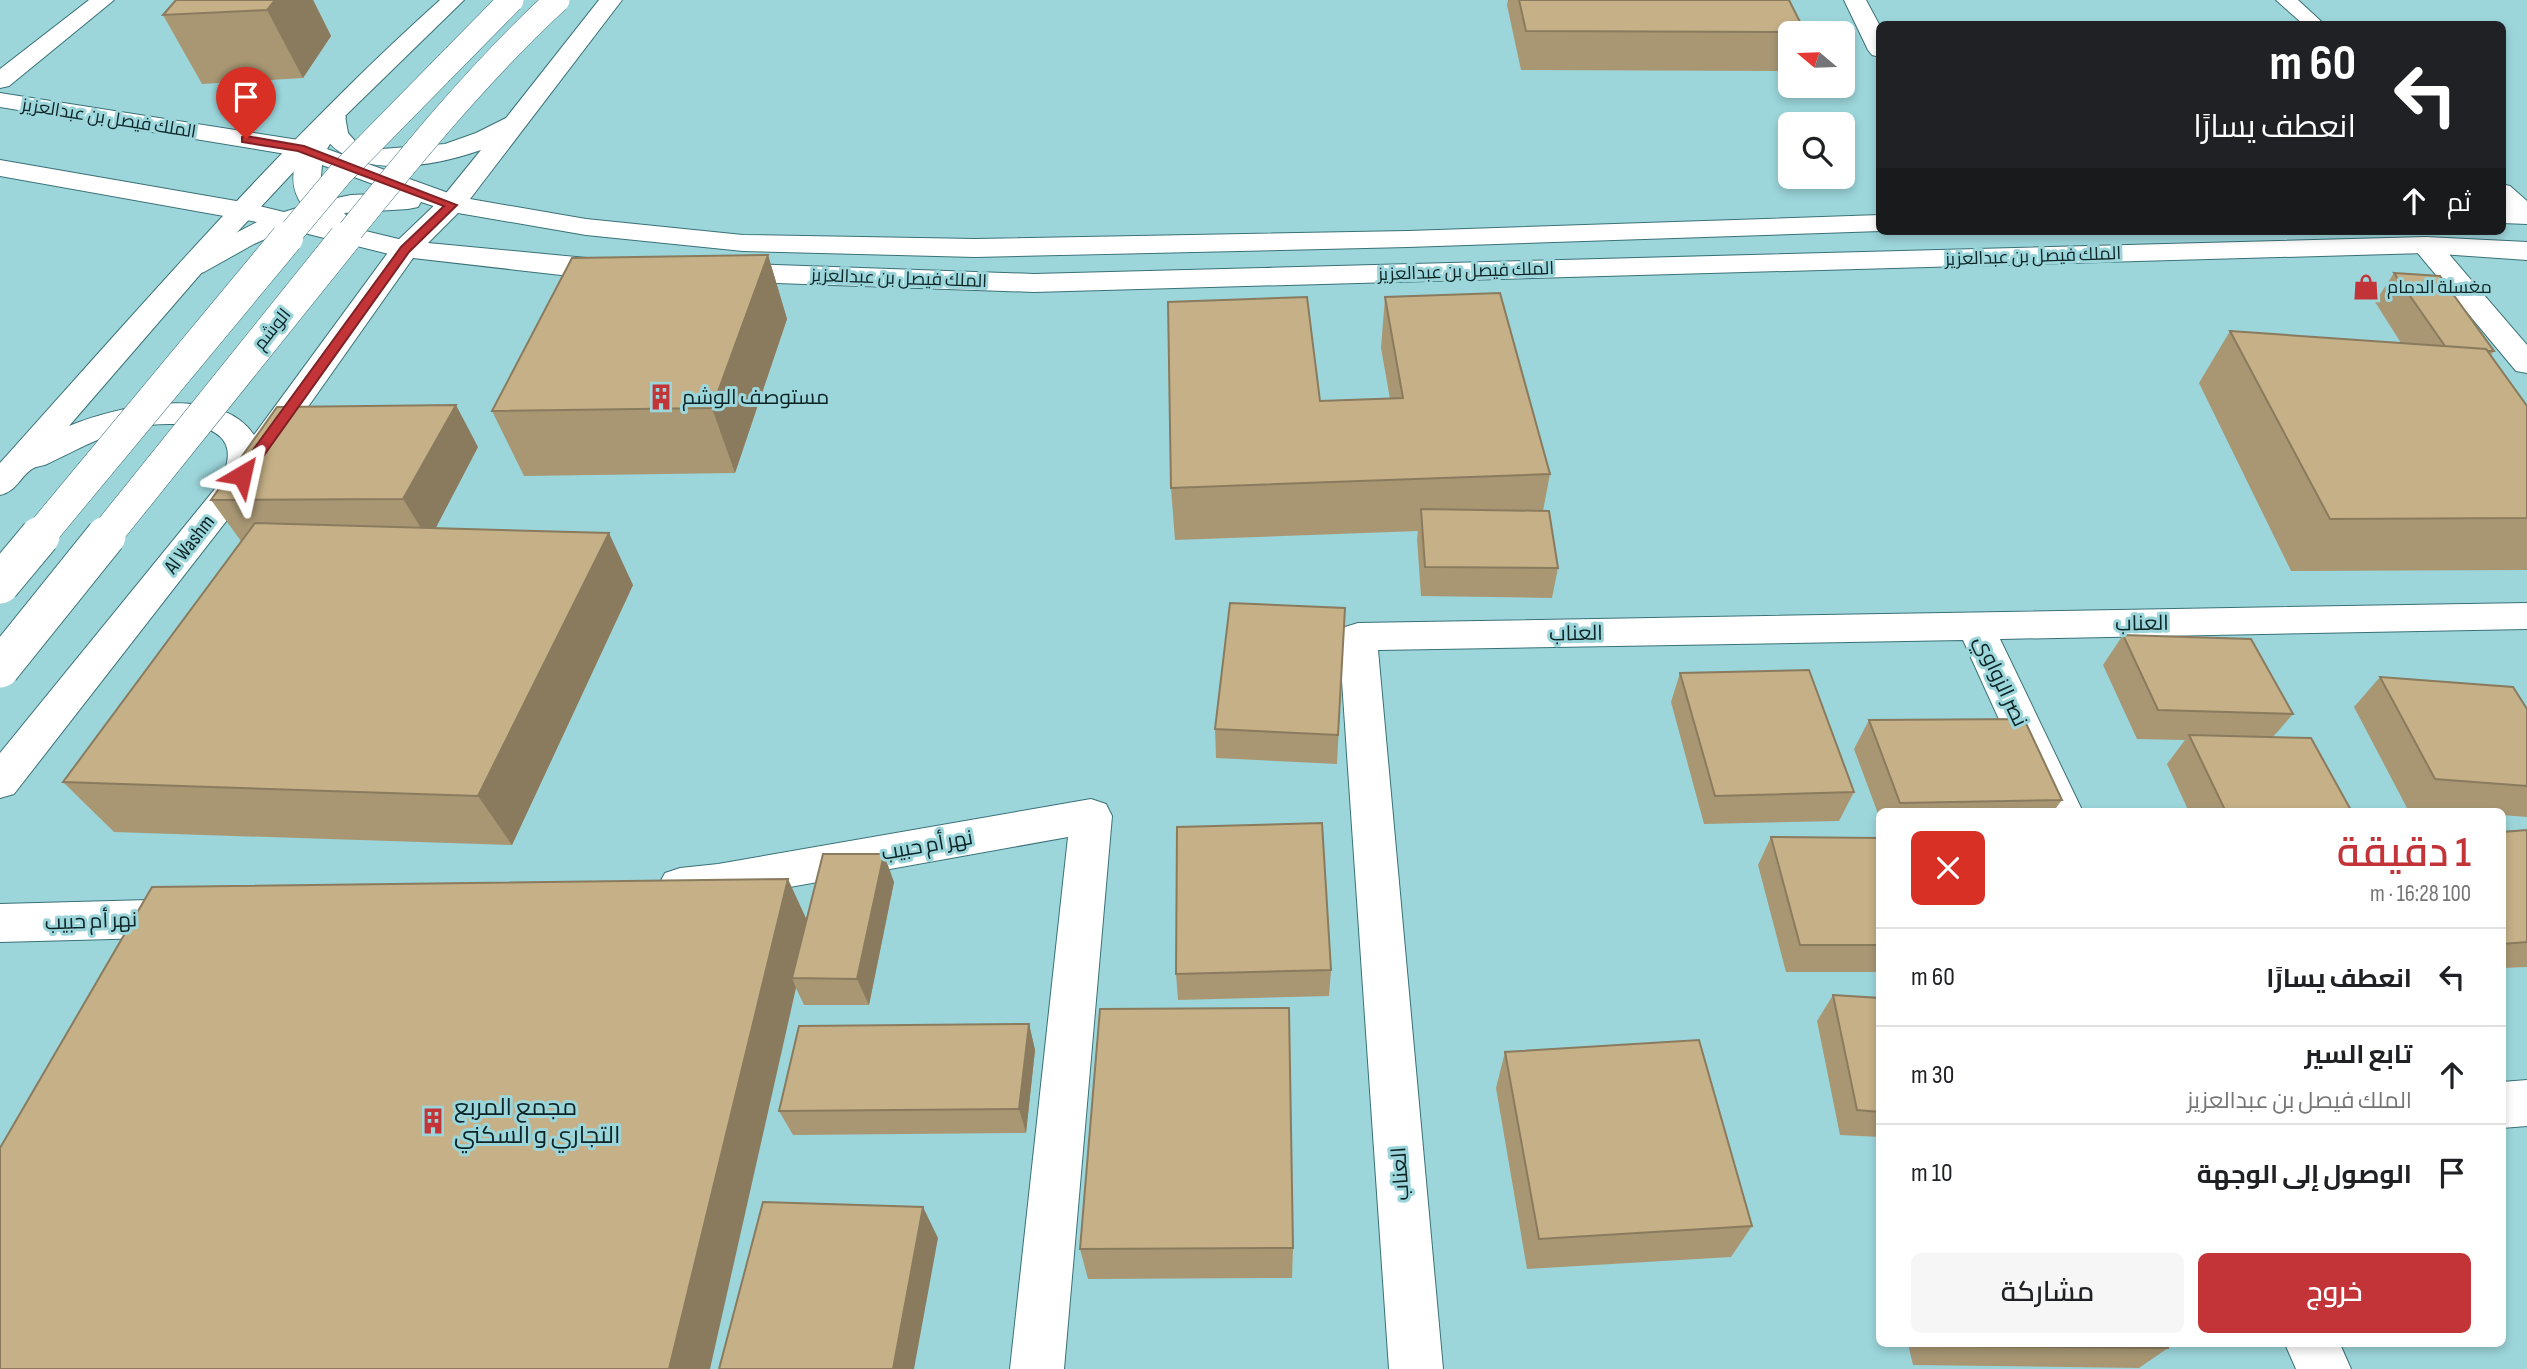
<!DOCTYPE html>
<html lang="ar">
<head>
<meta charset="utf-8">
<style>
	:root { --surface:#fff; --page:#f6f6f6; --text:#202124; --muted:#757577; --line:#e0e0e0; --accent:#c33439 }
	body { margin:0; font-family:"Sofia Sans Condensed",Cairo,sans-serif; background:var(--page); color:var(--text); direction:rtl; height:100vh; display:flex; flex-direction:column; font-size:26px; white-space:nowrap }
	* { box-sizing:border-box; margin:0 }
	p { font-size:23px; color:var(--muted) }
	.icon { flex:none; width:38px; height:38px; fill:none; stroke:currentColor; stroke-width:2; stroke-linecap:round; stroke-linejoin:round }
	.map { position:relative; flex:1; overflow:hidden; direction:ltr }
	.side { position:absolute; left:1876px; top:808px; width:630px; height:539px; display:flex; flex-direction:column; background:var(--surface); border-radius:10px; box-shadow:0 4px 10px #0003; direction:rtl }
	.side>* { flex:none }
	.guide { position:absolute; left:1876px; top:21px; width:630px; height:214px; border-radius:10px; box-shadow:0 4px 10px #0003; direction:rtl; background:#202124; color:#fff; overflow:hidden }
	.needle { width:46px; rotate:289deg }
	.fabs { position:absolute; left:1778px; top:21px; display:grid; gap:14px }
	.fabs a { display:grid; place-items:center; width:77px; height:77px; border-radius:10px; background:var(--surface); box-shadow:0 4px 10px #0003; font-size:35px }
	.pin { position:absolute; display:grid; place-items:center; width:60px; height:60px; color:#fff; margin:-72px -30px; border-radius:50% 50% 50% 0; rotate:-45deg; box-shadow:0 0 7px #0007 }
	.pin .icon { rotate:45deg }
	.me { position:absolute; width:77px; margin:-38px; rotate:36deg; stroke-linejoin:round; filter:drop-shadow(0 0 5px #0008) }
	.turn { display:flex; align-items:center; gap:24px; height:147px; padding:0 35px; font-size:32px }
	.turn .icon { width:91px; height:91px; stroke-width:2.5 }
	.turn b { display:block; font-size:49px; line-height:60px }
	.then { display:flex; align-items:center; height:66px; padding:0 35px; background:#0003; gap:14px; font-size:26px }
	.round { display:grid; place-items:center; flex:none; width:74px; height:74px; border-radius:10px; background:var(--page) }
	.headline { display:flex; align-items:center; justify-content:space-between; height:119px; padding:0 35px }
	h1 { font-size:42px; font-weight:600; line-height:52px; color:var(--accent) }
	.cta { display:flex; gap:14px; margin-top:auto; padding:14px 35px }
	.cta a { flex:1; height:80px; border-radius:10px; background:var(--accent); color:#fff; font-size:28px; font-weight:600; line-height:80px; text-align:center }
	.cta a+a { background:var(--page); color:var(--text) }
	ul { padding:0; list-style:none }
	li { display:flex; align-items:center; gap:21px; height:98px; padding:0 35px; border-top:2px solid var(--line) }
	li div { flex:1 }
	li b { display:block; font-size:26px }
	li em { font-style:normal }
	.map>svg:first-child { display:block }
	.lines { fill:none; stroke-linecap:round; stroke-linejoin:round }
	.service-casing { stroke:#397177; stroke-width:2 }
	.minor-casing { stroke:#397177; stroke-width:2 }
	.tertiary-casing { stroke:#397177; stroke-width:2 }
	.primary-casing { stroke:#397177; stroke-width:2 }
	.service { fill:#fff; fill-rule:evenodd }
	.minor { fill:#fff; fill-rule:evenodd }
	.tertiary { fill:#fff; fill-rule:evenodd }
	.primary { fill:#fff; fill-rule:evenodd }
	.tertiary-bridge-far2-casing { stroke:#397177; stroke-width:26; stroke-linecap:butt }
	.tertiary-bridge-far1-casing { stroke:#397177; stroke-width:33; stroke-linecap:butt }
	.tertiary-bridge-casing { stroke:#397177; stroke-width:41; stroke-linecap:butt }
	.tertiary-bridge-far2 { stroke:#fff; stroke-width:25 }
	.tertiary-bridge-far1 { stroke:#fff; stroke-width:32 }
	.tertiary-bridge { stroke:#fff; stroke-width:39 }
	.wall { fill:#a99774 }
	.shaded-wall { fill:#8a7b5e }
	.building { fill:#c5b087; stroke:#8a7b5e; stroke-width:2 }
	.route { fill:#c33439; stroke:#7f2225; stroke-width:2 }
	.labels { text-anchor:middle; stroke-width:6; stroke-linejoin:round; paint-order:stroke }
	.far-street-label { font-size:18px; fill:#0c2426; stroke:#9cd6db }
	.far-poi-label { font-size:18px; fill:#0c2426; stroke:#9cd6db; text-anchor:start }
	.poi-label { font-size:21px; fill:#0c2426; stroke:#9cd6db; text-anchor:start }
	.street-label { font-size:21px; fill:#0c2426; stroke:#9cd6db }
	.near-poi-label { font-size:24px; fill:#0c2426; stroke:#9cd6db; text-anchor:start }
</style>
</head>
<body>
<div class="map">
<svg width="2527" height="1369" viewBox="0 0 2527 1369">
	<rect width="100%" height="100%" fill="#9cd6db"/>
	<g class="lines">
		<g class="service-casing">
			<path id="service" d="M2276 0H2298L2324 24H2303Z
				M2502 184 2510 186 2527 201V220L2519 218 2502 204Z"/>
		</g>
		<g class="minor-casing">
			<path id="minor" d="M89 0H114L9 86 0 88V69Z
				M1844 0H1866L1880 26V57L1872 55 1868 50Z
				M2426 237 2436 239 2527 345V373L2516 371 2416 251 2412 245 2416 239Z
				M2527 603V629L2000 639 2083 812H2041L1963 640 1378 650 1443 1369H1389L1339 637 1345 627 1358 623Z
				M1091 799 1106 804 1112 816 1064 1369H1010L1068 837 718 900 680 904 665 899 658 886 665 873 680 868 718 864Z
				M187 899 203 905 209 918 203 931 187 937 0 942V904Z
				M2527 1080V1126L2502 1128V1082Z
				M2285 1344H2340L2351 1369H2296Z"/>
		</g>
		<g class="tertiary-casing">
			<path id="tertiary" d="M440 0H464L345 116 348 133 355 141 382 149 445 144 476 133 506 118 599 0H622L470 199 586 219 743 235 975 239 1408 231 1880 215 1881 231 1408 247 975 257 743 251 586 235 458 213 428 243 629 262 633 268 629 274 619 277 570 276 413 258 238 506 14 794 0 798V753L214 490C222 479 232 460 226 445 221 432 203 426 190 425 128 419 100 439 47 464 43 466 36 466 32 469 19 478 17 491 0 495V463C143 304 281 143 440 0ZM325 138C358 181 435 166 481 150L442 198 395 243 254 435C219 383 117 406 69 426L229 241Z
				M2502 207 2527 208V224L2502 223Z
				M2426 237 2527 242V260L2426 253 1034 292 721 281 711 278 707 272 711 266 721 263 1034 274Z"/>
		</g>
		<g class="primary-casing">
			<path id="primary" d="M0 93 305 141 324 112 333 109 342 112 346 117 327 149 462 198 466 204 462 210 452 212 421 202 418 207 408 209 344 213 353 222 349 227 415 243 419 249 415 255 405 258 288 229 254 244 204 272 194 275 184 272 180 266 184 260 257 222 0 176V160L242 202 284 212 303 206C291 190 291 174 298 156L0 107ZM322 165 397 193 351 195 327 200 320 187Z"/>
		</g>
		<use href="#service" class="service"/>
		<use href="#minor" class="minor"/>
		<use href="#tertiary" class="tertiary"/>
		<use href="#primary" class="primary"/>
		<g class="tertiary-bridge-far2-casing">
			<path id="tertiary-bridge-far2" d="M285 240 341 173 511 0
				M343 240C410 157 478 73 557 0"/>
		</g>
		<g class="tertiary-bridge-far1-casing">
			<path id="tertiary-bridge-far1" d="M38 538 287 238
				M104 538 345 238"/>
		</g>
		<g class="tertiary-bridge-casing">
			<path id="tertiary-bridge" d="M0 584 40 536
				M0 668 106 536"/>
		</g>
		<use href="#tertiary-bridge-far2" class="tertiary-bridge-far2"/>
		<use href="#tertiary-bridge-far1" class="tertiary-bridge-far1"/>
		<use href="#tertiary-bridge" class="tertiary-bridge"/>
	</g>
	<path class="wall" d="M313 0 331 36 303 78 202 84 163 15Z
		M1508 0H1789L1805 32 1790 33V71L1521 70 1507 5Z
		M768 255 787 319 735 473 524 476 492 411Z
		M2394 273 2494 351 2491 355 2527 406V570L2291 571 2199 383 2230 331 2401 343 2375 302Z
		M1385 297 1550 474 1543 511 1558 568 1552 598 1421 596 1417 539 1418 531 1175 540 1171 488 1320 401 1390 399 1381 348Z
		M478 447 435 528 633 585 512 845 114 832 63 782 241 541 211 500Z
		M1345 608 1337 764 1216 758 1215 729Z
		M2123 635 2293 714 2273 737 2352 812H2189L2167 764 2185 740 2137 739 2103 665Z
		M1680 673 1854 792 1839 821 1704 824 1671 702Z
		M2380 677 2527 709V817L2502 815V812H2460L2407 808 2354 707Z
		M1869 720 2062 800 2053 812H1880V819L1854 749Z
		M2527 830V967L2502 968V832Z
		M1771 837 1880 838V972H1786L1758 865Z
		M894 882 869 1005H804L796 988 152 887 806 919Z
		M1331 970 1329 996 1178 1000 1176 974Z
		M1833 995 1880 998V1137L1840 1135 1817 1021Z
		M1029 1024 1035 1050 1026 1133 793 1135 779 1111Z
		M1505 1052 1752 1226 1731 1257 1527 1269 1496 1088Z
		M1880 1223V1237L1877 1226Z
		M1293 1248 1292 1278 1088 1279 1080 1249Z
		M1908 1344H2167L2168 1348 2139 1368 1913 1365Z"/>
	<path class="shaded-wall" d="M275 0H313L331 36 303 78 267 10Z
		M768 255 787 319 735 473 712 408Z
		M456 405 478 447 429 541 403 499Z
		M609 533 633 585 512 845 478 796Z
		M884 854 894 882 869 1005 857 979Z
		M788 879 810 927 792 978 796 988 710 1369H669Z
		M1029 1024 1035 1050 1026 1133 1019 1109Z
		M923 1207 938 1238 914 1369H893Z"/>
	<path class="building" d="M176 0H275L267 10 163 15Z
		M1519 0H1789L1805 32 1526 31Z
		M768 255 712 408 492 411 572 258Z
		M2394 273 2440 276 2494 351H2488L2486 349 2445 346Z
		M1500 293 1550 474 1171 488 1168 302 1307 297 1320 401 1403 398 1385 297Z
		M2230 331 2486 349 2527 406V518L2330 519Z
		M456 405 403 499 211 500 277 407Z
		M1421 509 1549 511 1558 568 1425 567Z
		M255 523 609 533 478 796 63 782Z
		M1230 603 1345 608 1338 735 1215 729Z
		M2123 635 2251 639 2293 714 2158 710Z
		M1809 670 1854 792 1715 796 1680 673Z
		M2380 677 2513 687 2527 709V786L2435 779Z
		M2024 719 2062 800 1900 803 1869 720Z
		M2189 735 2311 738 2352 812H2226Z
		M1322 823 1331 970 1176 974 1177 827Z
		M2527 830V942L2502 944V832Z
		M1771 837 1880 838V945H1800Z
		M823 854H884L857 979 792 978Z
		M788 879 669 1369H0V1148L152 887Z
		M1833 995 1880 998V1112L1857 1110Z
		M1289 1008 1293 1248 1080 1249 1100 1009Z
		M1029 1024 1019 1109 779 1111 799 1026Z
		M1699 1040 1752 1226 1539 1239 1505 1052Z
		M763 1202 923 1207 893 1369H719Z
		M1934 1344H2167L2168 1348 1935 1346Z"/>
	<path class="route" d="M246 136 304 146 457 205 409 252 247 479 242 480 235 475 237 472 401 247 444 206 298 151 242 142V137Z"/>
	<defs>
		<g id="shop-bare" transform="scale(2.1)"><path d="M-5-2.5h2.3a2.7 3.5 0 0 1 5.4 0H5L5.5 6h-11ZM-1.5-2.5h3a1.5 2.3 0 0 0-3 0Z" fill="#c33439" stroke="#9cd6db" stroke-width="2.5" paint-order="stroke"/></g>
		<g id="building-bare" transform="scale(2.1)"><path d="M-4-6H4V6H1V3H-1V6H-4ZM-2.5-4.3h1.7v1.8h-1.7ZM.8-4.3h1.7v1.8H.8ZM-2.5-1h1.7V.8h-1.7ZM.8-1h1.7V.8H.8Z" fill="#c33439" stroke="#9cd6db" stroke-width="2.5" paint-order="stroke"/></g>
	</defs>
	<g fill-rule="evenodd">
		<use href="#shop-bare" x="2366" y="287"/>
		<use href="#building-bare" x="661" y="397"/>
		<use href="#building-bare" x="433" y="1121"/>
	</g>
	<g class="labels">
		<g class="far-street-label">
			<text transform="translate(109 118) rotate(9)" y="6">الملك فيصل بن عبدالعزيز</text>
			<text transform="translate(2033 256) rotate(-2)" y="6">الملك فيصل بن عبدالعزيز</text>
			<text transform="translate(1466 271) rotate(-2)" y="6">الملك فيصل بن عبدالعزيز</text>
			<text transform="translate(899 278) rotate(2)" y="6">الملك فيصل بن عبدالعزيز</text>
			<text transform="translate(272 329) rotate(-51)" y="6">الوشم</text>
		</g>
		<g class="far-poi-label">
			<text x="2387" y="293">مغسلة الدمام</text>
		</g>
		<g class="poi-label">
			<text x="682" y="404">مستوصف الوشم</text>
		</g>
		<g class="street-label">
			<text transform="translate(189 544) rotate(-52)" y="7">Al Washm</text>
			<text transform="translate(2142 623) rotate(-1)" y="7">العناب</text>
			<text transform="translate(1576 633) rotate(-1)" y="7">العناب</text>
			<text transform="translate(2001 681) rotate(65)" y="7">نصر الزواوي</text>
			<text transform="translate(927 845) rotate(-10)" y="7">نهر أم حبيب</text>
			<text transform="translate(91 921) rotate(-2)" y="7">نهر أم حبيب</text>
			<text transform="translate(1400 1174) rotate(-94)" y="7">العناب</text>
		</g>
		<g class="near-poi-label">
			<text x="454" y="1115">مجمع المربع<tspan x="454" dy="28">التجاري و السكني</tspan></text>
		</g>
	</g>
</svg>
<div class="fabs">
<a><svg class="needle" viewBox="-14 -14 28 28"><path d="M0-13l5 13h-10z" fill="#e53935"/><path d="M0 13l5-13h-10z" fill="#757577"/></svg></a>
<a><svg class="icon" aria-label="search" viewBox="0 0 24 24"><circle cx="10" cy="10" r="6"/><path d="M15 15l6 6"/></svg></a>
</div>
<div class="pin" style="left:246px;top:139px;background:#d93025"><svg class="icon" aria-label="arrive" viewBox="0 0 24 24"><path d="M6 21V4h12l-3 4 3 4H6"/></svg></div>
<svg class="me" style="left:242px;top:475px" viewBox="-20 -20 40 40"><path d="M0-17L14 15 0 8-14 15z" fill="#c33439" stroke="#fff" stroke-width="4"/></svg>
<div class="guide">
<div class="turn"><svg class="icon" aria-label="left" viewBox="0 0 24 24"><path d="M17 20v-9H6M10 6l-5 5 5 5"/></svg><div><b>60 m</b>انعطف يسارًا</div></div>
<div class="then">ثم<svg class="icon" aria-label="ahead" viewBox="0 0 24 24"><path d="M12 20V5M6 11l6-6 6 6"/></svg></div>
</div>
<section class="side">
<div class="headline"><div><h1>1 دقيقة</h1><p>100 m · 16:28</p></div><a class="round" style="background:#d93025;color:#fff"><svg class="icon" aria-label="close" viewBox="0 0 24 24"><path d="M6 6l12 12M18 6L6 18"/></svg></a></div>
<ul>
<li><svg class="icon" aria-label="left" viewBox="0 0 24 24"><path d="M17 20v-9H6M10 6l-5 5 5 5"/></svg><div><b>انعطف يسارًا</b></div><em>60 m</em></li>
<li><svg class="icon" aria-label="ahead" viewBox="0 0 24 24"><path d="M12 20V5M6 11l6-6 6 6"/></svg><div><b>تابع السير</b><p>الملك فيصل بن عبدالعزيز</p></div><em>30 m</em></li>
<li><svg class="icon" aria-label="arrive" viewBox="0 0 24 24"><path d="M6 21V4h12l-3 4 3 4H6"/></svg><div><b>الوصول إلى الوجهة</b></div><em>10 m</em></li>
</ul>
<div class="cta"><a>خروج</a><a>مشاركة</a></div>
</section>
</div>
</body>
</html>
